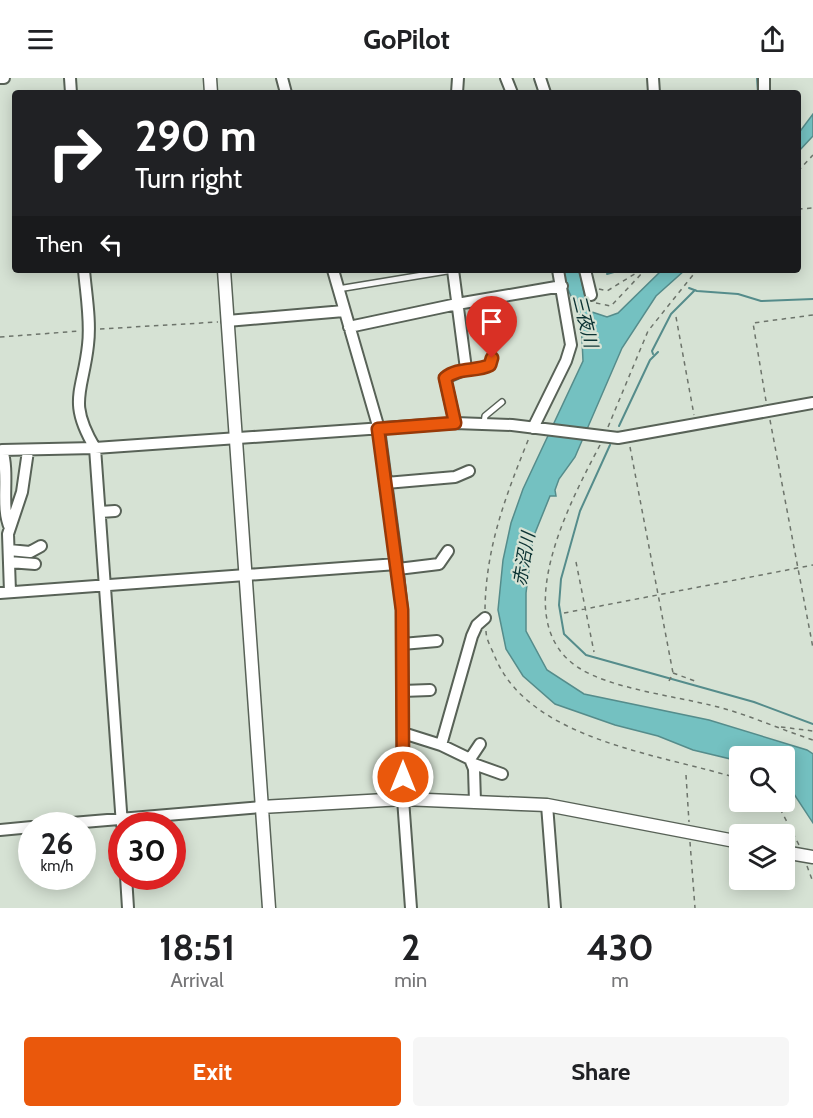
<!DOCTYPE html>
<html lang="en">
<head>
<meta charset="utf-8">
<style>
	:root { --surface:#fff; --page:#f6f6f6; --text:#202124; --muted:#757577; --accent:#ea580c }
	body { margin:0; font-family:Cabin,"Noto Sans JP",sans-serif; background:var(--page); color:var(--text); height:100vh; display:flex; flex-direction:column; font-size:22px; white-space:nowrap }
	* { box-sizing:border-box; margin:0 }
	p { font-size:20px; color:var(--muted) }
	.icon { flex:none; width:33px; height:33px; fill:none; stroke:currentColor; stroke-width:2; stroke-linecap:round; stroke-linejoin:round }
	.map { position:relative; height:830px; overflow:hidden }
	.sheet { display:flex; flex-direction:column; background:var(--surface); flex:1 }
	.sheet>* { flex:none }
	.hud { position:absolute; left:12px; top:12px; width:789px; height:183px; border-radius:6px; box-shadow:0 3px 15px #0003; background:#202124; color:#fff; overflow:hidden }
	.tools { position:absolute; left:729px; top:668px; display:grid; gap:12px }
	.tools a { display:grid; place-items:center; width:66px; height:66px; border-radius:6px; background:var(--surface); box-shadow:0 3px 15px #0003; font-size:30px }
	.speed { position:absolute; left:18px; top:734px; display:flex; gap:12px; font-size:30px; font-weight:700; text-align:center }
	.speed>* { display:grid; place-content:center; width:78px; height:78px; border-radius:50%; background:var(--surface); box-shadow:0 3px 15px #0003; line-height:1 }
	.speed small { font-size:15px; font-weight:400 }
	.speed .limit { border:9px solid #d22; background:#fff; color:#111 }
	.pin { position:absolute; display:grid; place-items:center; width:51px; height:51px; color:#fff; margin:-62px -26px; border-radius:50% 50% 50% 0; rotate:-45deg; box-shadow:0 0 6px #0007 }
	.pin .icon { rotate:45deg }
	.me { position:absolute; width:66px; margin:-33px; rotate:0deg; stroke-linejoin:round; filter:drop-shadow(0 0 4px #0008) }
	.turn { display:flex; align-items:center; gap:21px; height:126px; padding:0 24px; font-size:27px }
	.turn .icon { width:78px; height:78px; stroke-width:2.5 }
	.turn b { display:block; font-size:42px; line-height:51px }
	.then { display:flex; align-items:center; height:57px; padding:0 24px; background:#0003; gap:12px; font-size:22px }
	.eta { display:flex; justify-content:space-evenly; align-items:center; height:102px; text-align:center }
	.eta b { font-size:36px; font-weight:800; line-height:42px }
	.primary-button { display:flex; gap:12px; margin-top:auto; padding:12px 24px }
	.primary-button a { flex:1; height:69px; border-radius:6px; background:var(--accent); color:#fff; font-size:24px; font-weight:800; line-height:69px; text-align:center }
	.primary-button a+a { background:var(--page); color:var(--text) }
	header { display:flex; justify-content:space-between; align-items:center; height:78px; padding:0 24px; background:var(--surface); font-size:27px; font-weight:800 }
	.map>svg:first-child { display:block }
	.water { fill:#74c1c1; stroke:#558c8b; stroke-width:1.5 }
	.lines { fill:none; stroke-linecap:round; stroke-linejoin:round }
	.stream { stroke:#558c8b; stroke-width:2 }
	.service-casing { stroke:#586257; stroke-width:8 }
	.minor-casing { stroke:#586257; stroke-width:14 }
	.tertiary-casing { stroke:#586257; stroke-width:15 }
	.path { stroke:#6d746b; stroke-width:1.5; stroke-dasharray:4.5 4.5; stroke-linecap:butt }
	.service { stroke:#fff; stroke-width:5 }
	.minor { stroke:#fff; stroke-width:10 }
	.tertiary { stroke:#fff; stroke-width:12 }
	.route-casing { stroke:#983908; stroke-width:15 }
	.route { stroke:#ea580c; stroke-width:10 }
	.labels { text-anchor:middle; stroke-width:4.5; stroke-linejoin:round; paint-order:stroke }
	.water-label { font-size:18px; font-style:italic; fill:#0b3232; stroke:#d6e2d4 }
</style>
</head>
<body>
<header><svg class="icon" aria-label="menu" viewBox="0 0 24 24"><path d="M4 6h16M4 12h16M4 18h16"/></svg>GoPilot<svg class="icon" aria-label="share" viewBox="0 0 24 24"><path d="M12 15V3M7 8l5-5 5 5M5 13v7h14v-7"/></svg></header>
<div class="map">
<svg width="813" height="830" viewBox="0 0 813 830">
	<rect width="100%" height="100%" fill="#d6e2d4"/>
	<path class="water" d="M813 36V58L798 74V56Z
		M563 192H579L587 228 592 234 607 239 618 235 662 192H685L656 218 622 270 575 379 559 401 555 412 556 418H550L533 460 526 515V553L547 592 584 616 709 642 807 672 813 676V745L794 716 785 709 784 678H740L739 683 693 672 658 658 615 647 555 626 523 598 506 571 498 532 503 482 511 445 523 411 583 283 581 241 567 209Z"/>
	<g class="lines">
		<path class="stream" d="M757 0 758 15
			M607 196 621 192
			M689 210 697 213 738 216 761 223 813 221
			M653 276 652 273 671 236 695 212
			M619 348 650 282 658 274
			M610 367 580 433 561 501 559 527 564 556 586 577 754 624 813 646"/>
		<g class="service-casing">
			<path id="service" d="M338 211 453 192
				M466 291 490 287 492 280
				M484 345 485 338 502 324"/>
		</g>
		<g class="minor-casing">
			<path id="minor" d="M0 0H4
				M70 0 71 15
				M282 0 286 15
				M506 0 512 15
				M540 0 545 15
				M653 0 654 15
				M764 0V15
				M457 15 458 0
				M84 192C86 216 91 243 88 267 83 314 67 323 95 370L122 747
				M333 192 379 351 397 486 402 532 403 721 411 830
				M453 192 466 291 445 300 455 345
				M585 192 591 217
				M227 243 344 233
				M349 249 457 226 562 208
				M533 350 566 283 571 267 558 192
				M386 405 455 399 469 393
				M100 434 115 433
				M10 450C0 429 10 396 2 372L95 370 455 345 512 347 618 360 813 325
				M9 472 30 474 41 468
				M9 484 35 486
				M398 491 439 486 448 473
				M10 514 8 456 22 414 28 373
				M0 515 397 486
				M402 566 437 563
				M402 613 430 612
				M403 655 441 667 470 681 474 691 475 724
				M441 667 472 558 477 547 485 540
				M470 681 480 666
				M474 686 502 696
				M547 727 555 830
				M48 747 261 729
				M0 752 32 749
				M126 798 128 830"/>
		</g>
		<g class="tertiary-casing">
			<path id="tertiary" d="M210 0 211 15
				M224 192 269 830
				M261 729 403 721 547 727 740 764
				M784 774 813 779"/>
		</g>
		<path class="path" d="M798 93 813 77
			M798 131 813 130
			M599 211 607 213 641 192
			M596 225 611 228 645 192
			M676 239 694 337
			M100 251 218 244
			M0 259 80 253
			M766 323 753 245 813 237
			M770 342 813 570
			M608 349 648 253 697 192
			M600 367C570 424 506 543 579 590 610 610 673 618 710 627 745 635 779 651 813 662
			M630 369 673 595
			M576 484 594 574
			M485 531C486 468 506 417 529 360
			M564 535 813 487
			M486 553C486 562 492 571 495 579 530 663 661 676 740 701
			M669 603 673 595 695 603
			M781 649 813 653
			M686 697 689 744
			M776 723 799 767
			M690 764 695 830
			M807 788 813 804"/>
		<use href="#service" class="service"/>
		<use href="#minor" class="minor"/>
		<use href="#tertiary" class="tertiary"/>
	</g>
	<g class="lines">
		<g class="route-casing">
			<path id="route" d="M403 699 402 532 378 351 455 345 445 300C458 289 476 294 490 287L492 280"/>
		</g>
		<use href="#route" class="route"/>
	</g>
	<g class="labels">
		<g class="water-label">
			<text transform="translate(585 243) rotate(76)" y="6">三夜川</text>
			<text transform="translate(524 481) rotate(-80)" y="6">赤沼川</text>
		</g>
	</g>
</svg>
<div class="tools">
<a><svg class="icon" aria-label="search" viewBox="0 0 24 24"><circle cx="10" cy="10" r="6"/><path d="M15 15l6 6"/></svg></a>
<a><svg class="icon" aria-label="layers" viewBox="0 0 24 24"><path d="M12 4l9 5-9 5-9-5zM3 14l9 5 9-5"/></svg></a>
</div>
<div class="speed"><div>26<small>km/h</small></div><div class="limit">30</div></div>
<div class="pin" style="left:492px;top:280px;background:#d93025"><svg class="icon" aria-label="arrive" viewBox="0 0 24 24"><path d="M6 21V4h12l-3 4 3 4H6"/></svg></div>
<svg class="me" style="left:403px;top:699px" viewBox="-20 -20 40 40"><circle r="17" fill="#ea580c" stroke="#fff" stroke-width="3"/><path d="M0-11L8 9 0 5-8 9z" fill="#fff"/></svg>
<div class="hud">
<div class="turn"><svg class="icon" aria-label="right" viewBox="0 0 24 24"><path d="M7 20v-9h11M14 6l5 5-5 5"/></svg><div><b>290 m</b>Turn right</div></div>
<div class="then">Then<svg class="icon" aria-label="left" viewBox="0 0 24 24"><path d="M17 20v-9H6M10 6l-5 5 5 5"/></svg></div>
</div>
</div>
<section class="sheet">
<div class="eta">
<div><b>18:51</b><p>Arrival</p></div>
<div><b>2</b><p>min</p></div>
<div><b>430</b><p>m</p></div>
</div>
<div class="primary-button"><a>Exit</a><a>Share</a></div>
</section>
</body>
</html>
